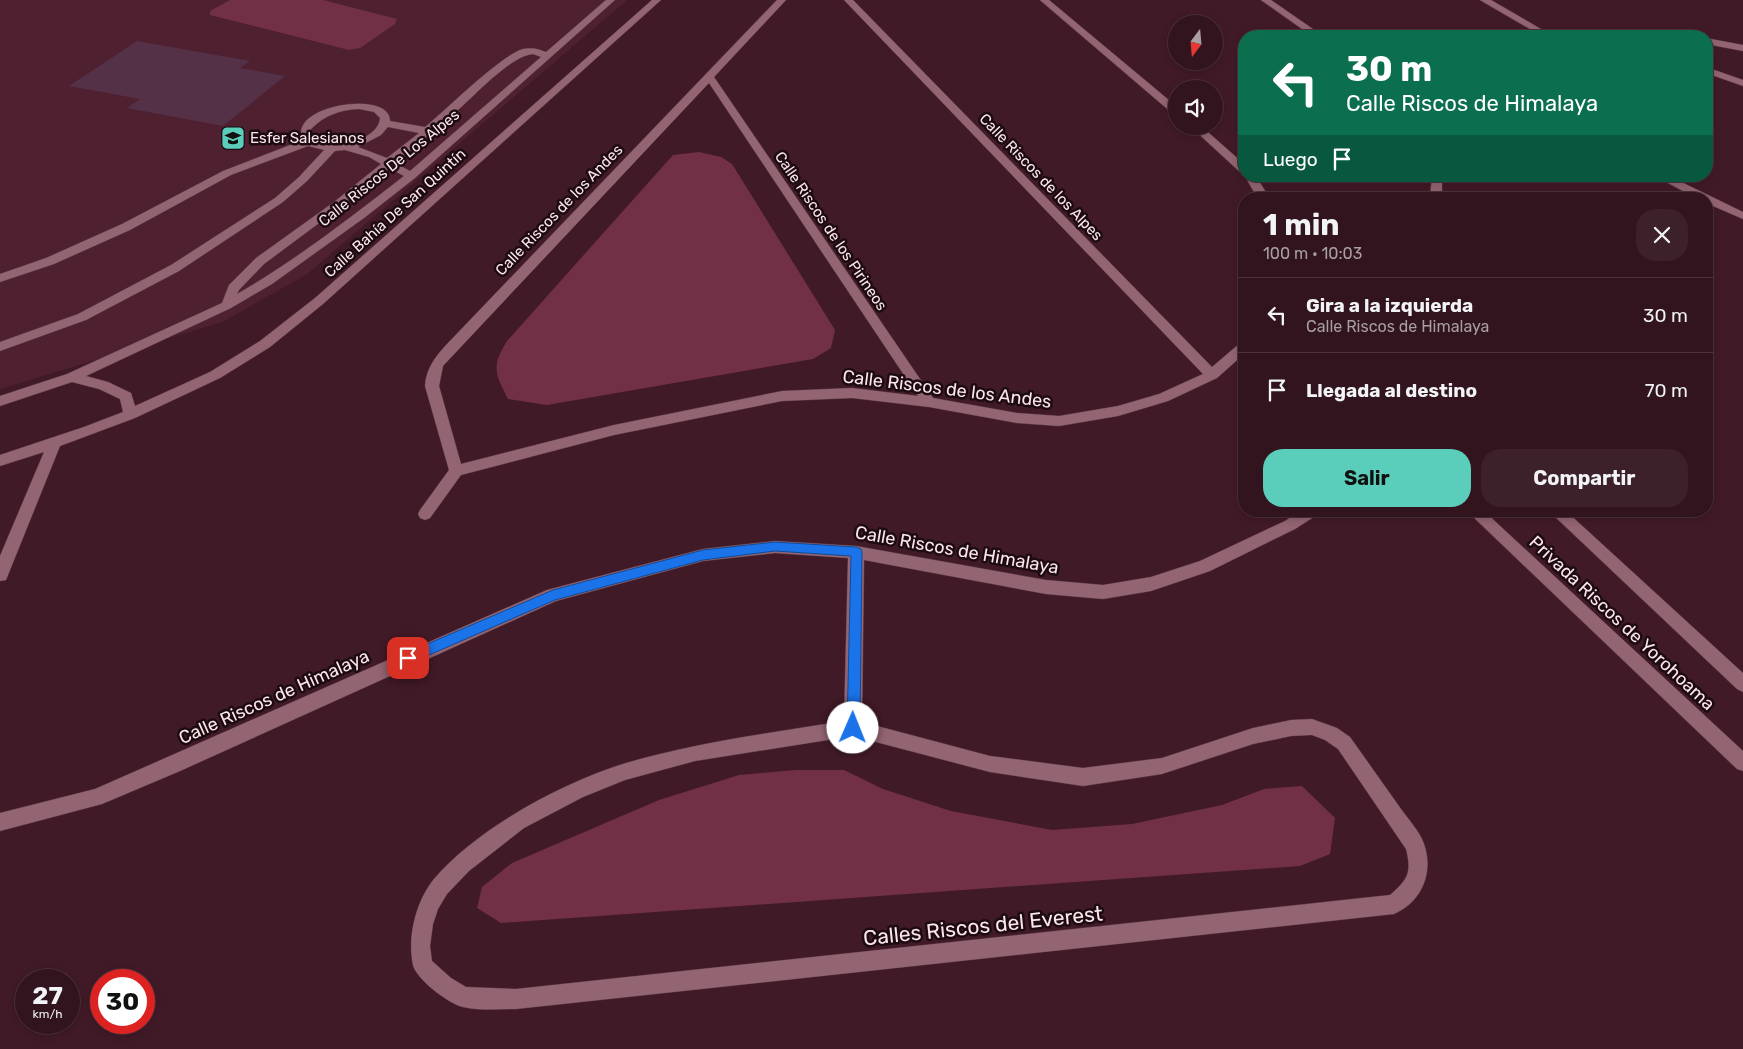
<!DOCTYPE html>
<html lang="es">
<head>
<meta charset="utf-8">
<style>
	:root { --surface:#31141d; --page:#3d212a; --text:#f1f3f6; --muted:#a89ea4; --line:#4c333b; --accent:#5bcebb }
	body { margin:0; font-family:Rubik,sans-serif; background:var(--page); color:var(--text); height:100vh; display:flex; flex-direction:column; font-size:19px; white-space:nowrap }
	* { box-sizing:border-box; margin:0 }
	p { font-size:16px; color:var(--muted) }
	.icon { flex:none; width:28px; height:28px; fill:none; stroke:currentColor; stroke-width:2; stroke-linecap:round; stroke-linejoin:round }
	.map { position:relative; flex:1; overflow:hidden }
	.side { position:absolute; left:1238px; top:192px; width:475px; height:325px; display:flex; flex-direction:column; background:var(--surface); border-radius:20px; box-shadow:0 2px 8px #0003,0 0 0 1px var(--line) }
	.side>* { flex:none }
	.hud { position:absolute; left:1238px; top:30px; width:475px; height:152px; border-radius:20px; box-shadow:0 2px 8px #0003,0 0 0 1px var(--line); background:#0b6e4f; color:#fff; overflow:hidden }
	.needle { width:32px; rotate:196deg }
	.tools { position:absolute; left:1168px; top:15px; display:grid; gap:10px }
	.tools a { display:grid; place-items:center; width:55px; height:55px; border-radius:50%; background:var(--surface); box-shadow:0 2px 8px #0003,0 0 0 1px var(--line); font-size:25px }
	.speed { position:absolute; left:15px; top:969px; display:flex; gap:10px; font-size:25px; font-weight:700; text-align:center }
	.speed>* { display:grid; place-content:center; width:65px; height:65px; border-radius:50%; background:var(--surface); box-shadow:0 2px 8px #0003,0 0 0 1px var(--line); line-height:1 }
	.speed small { font-size:12px; font-weight:400 }
	.speed .limit { border:8px solid #d22; background:#fff; color:#111 }
	.pin { position:absolute; display:grid; place-items:center; width:42px; height:42px; color:#fff; margin:-21px; border-radius:10px; box-shadow:0 2px 8px #0006 }
	.me { position:absolute; width:55px; margin:-28px; rotate:1deg; stroke-linejoin:round; filter:drop-shadow(0 0 4px #0008) }
	.turn { display:flex; align-items:center; gap:18px; height:105px; padding:0 25px; font-size:22px }
	.turn .icon { width:65px; height:65px; stroke-width:2.5 }
	.turn b { display:block; font-size:35px; line-height:42px }
	.then { display:flex; align-items:center; height:48px; padding:0 25px; background:#0003; gap:10px; font-size:19px }
	.round { display:grid; place-items:center; flex:none; width:52px; height:52px; border-radius:20px; background:var(--page) }
	.overview { display:flex; align-items:center; justify-content:space-between; height:85px; padding:0 25px }
	h1 { font-size:30px; font-weight:700; line-height:38px }
	.button { display:flex; gap:10px; margin-top:auto; padding:10px 25px }
	.button a { flex:1; height:58px; border-radius:20px; background:var(--accent); color:#111; font-size:20px; font-weight:700; line-height:58px; text-align:center }
	.button a+a { background:var(--page); color:var(--text) }
	ul { padding:0; list-style:none }
	li { display:flex; align-items:center; gap:15px; height:75px; padding:0 25px; border-top:1px solid var(--line) }
	li div { flex:1 }
	li b { display:block; font-size:19px }
	li em { font-style:normal }
	.map>svg:first-child { display:block }
	.built { fill:#4e2030 }
	.green { fill:#713046 }
	.building { fill:#553148 }
	.lines { fill:none; stroke-linecap:round; stroke-linejoin:round }
	.minor-casing { stroke:#593945; stroke-width:1 }
	.minor { fill:#936471; fill-rule:evenodd }
	.route { fill:#1a73e8; stroke:#114b97 }
	.labels { text-anchor:middle; stroke-width:5; stroke-linejoin:round; paint-order:stroke }
	.far-poi-label { font-size:15px; fill:#fce6eb; stroke:#1c0b10; text-anchor:start }
	.far-street-label { font-size:15px; fill:#fce6eb; stroke:#1c0b10 }
	.street-label { font-size:18px; fill:#fce6eb; stroke:#1c0b10 }
	.near-street-label { font-size:21px; fill:#fce6eb; stroke:#1c0b10 }
</style>
</head>
<body>
<div class="map">
<svg width="1743" height="1049" viewBox="0 0 1743 1049">
	<rect width="100%" height="100%" fill="#411a27"/>
	<path class="built" d="M0 0H627L306 275 222 322 0 389Z"/>
	<path class="green" d="M230 0H323L397 19 395 24 360 48 349 50 210 15V11Z
		M699 152 721 157 732 164 835 330 831 348 813 359 547 405 508 399C495 373 491 367 507 341L673 155Z
		M796 770H844L883 789 951 811 1052 830 1132 824 1222 805 1264 789 1302 786 1335 818 1330 854 1300 866 501 923 477 908 482 887 512 863 659 800 739 775Z"/>
	<path class="building" d="M137 41 250 61 240 68 285 76 223 126 127 108 140 99 69 86Z"/>
	<g class="lines">
		<g class="minor-casing">
			<path id="minor" d="M606 0H615L415 178 364 218 272 284 231 308 86 376 108 382 131 393 135 406 210 372 260 341 315 298 652 0H661L323 304 270 347 220 378 135 418 60 446 8 575 6 580 0 581V556L44 452 0 466V455L84 427 123 412 120 399 99 389 72 382 0 406V396L67 374 222 303 229 285 256 258 334 202 381 164 369 157 345 150 335 151 307 181 283 202 179 271 86 320 0 351V342L78 314 171 265 275 198 299 177 324 150 308 146 231 175 130 230 54 264 0 282V274L46 258 122 224 223 171 303 140C286 105 391 89 390 121L425 127C446 110 501 55 523 49 532 47 538 49 546 52ZM533 54 541 57 410 171 395 163C414 147 433 132 451 116 471 100 509 56 533 54ZM359 109 374 112 380 118C379 141 329 152 312 139L311 129C325 115 340 110 359 109ZM388 127 419 133 387 158 358 147 381 135ZM389 168 404 176C350 218 296 260 237 294L239 290 264 264 342 206Z
				M777 0H786L714 77 933 398 1017 413 1059 416 1118 406 1159 394 1203 374 844 0H853L1212 367 1239 344 1244 343V354L1217 378 1168 401 1118 416 1059 426 1017 423 929 407 852 398 782 401 614 435 461 475 430 518 425 520 420 518 418 514 420 510 449 470 425 386C426 368 436 356 447 344ZM709 83 918 396 852 388 782 391 614 425 461 464 439 386 443 366Z
				M1040 0H1049L1176 106V114L1172 113Z
				M1261 0H1271L1323 36H1312Z
				M1480 0H1491L1553 36H1542Z
				M1706 38 1743 45V51L1706 44Z
				M1706 67 1743 80V86L1706 73Z
				M1190 126H1201L1244 164V173L1240 172Z
				M1245 176H1256L1270 199H1258Z
				M1432 176H1442V199H1430Z
				M1655 176H1669L1743 212V219L1706 203V199H1698Z
				M1300 511H1319L1317 515 1295 529 1210 571 1151 591 1103 599 1046 594 864 560 862 722 990 756 1083 768 1162 758 1253 728 1291 720 1312 719 1337 728 1350 737C1367 761 1384 785 1401 809 1409 820 1420 832 1424 844 1434 872 1422 902 1394 914L516 1009C499 1009 480 1011 463 1007 449 1004 416 979 413 965 407 937 416 901 434 879 476 829 563 782 626 763 697 742 771 733 844 721L848 558 775 553 703 561 556 601 180 771 102 804 0 831V813L95 789 547 590 703 549 775 541 856 546 1046 580 1103 585 1151 577 1200 561 1285 521ZM1312 735 1325 740 1338 749 1406 849C1412 873 1408 879 1390 895L516 989 466 987 451 978 432 961 430 946 433 924 438 909 447 894 469 871 524 828 583 797 625 780 695 761 853 736 990 772 1083 786 1162 774 1253 744 1291 736Z
				M1467 511H1484L1743 751V771L1737 769Z
				M1549 511H1566L1743 673V692L1737 689Z"/>
		</g>
		<use href="#minor" class="minor"/>
	</g>
	<path class="route" d="M775 542 856 547 861 549 862 552 860 728 858 732 853 734 849 732 847 728 851 556 775 551 703 560 555 600 413 662 408 664 404 662 402 658 404 654 553 590 703 550Z"/>
	<defs>
		<g id="school-square" transform="scale(1.25)"><rect x="-9" y="-9" width="18" height="18" rx="4" fill="#5bcebb" stroke="#1c0b10"/><path d="M0-5L7-2L0 1L-7-2ZM-4 1L0 2.5L4 1V4Q0 6-4 4Z" fill="#111"/></g>
	</defs>
	<g fill-rule="evenodd">
		<use href="#school-square" x="233" y="138"/>
	</g>
	<g class="labels">
		<g class="far-poi-label">
			<text x="250" y="143">Esfer Salesianos</text>
		</g>
		<g class="far-street-label">
			<text transform="translate(389 168) rotate(-39)" y="5">Calle Riscos De Los Alpes</text>
			<text transform="translate(1041 177) rotate(46)" y="5">Calle Riscos de los Alpes</text>
			<text transform="translate(559 210) rotate(-46)" y="5">Calle Riscos de los Andes</text>
			<text transform="translate(395 213) rotate(-42)" y="5">Calle Bahía De San Quintín</text>
			<text transform="translate(831 231) rotate(56)" y="5">Calle Riscos de los Pirineos</text>
		</g>
		<g class="street-label">
			<text transform="translate(947 389) rotate(7)" y="6">Calle Riscos de los Andes</text>
			<text transform="translate(957 550) rotate(10)" y="6">Calle Riscos de Himalaya</text>
			<text transform="translate(1622 623) rotate(43)" y="6">Privada Riscos de Yorohoama</text>
			<text transform="translate(274 697) rotate(-24)" y="6">Calle Riscos de Himalaya</text>
		</g>
		<g class="near-street-label">
			<text transform="translate(983 926) rotate(-6)" y="7">Calles Riscos del Everest</text>
		</g>
	</g>
</svg>
<div class="tools">
<a><svg class="needle" viewBox="-14 -14 28 28"><path d="M0-13l5 13h-10z" fill="#e53935"/><path d="M0 13l5-13h-10z" fill="#a89ea4"/></svg></a>
<a><svg class="icon" aria-label="sound" viewBox="0 0 24 24"><path d="M4 9h4l5-4v14l-5-4H4zM17 9q2 3 0 6"/></svg></a>
</div>
<div class="speed"><div>27<small>km/h</small></div><div class="limit">30</div></div>
<div class="pin" style="left:408px;top:658px;background:#d93025"><svg class="icon" aria-label="arrive" viewBox="0 0 24 24"><path d="M6 21V4h12l-3 4 3 4H6"/></svg></div>
<svg class="me" style="left:853px;top:728px" viewBox="-20 -20 40 40"><circle r="19" fill="#fff"/><path d="M0-13L10 11 0 6-10 11z" fill="#1a73e8"/></svg>
<div class="hud">
<div class="turn"><svg class="icon" aria-label="left" viewBox="0 0 24 24"><path d="M17 20v-9H6M10 6l-5 5 5 5"/></svg><div><b>30 m</b>Calle Riscos de Himalaya</div></div>
<div class="then">Luego<svg class="icon" aria-label="arrive" viewBox="0 0 24 24"><path d="M6 21V4h12l-3 4 3 4H6"/></svg></div>
</div>
<section class="side">
<div class="overview"><div><h1>1 min</h1><p>100 m · 10:03</p></div><a class="round"><svg class="icon" aria-label="close" viewBox="0 0 24 24"><path d="M6 6l12 12M18 6L6 18"/></svg></a></div>
<ul>
<li><svg class="icon" aria-label="left" viewBox="0 0 24 24"><path d="M17 20v-9H6M10 6l-5 5 5 5"/></svg><div><b>Gira a la izquierda</b><p>Calle Riscos de Himalaya</p></div><em>30 m</em></li>
<li><svg class="icon" aria-label="arrive" viewBox="0 0 24 24"><path d="M6 21V4h12l-3 4 3 4H6"/></svg><div><b>Llegada al destino</b></div><em>70 m</em></li>
</ul>
<div class="button"><a>Salir</a><a>Compartir</a></div>
</section>
</div>
</body>
</html>
